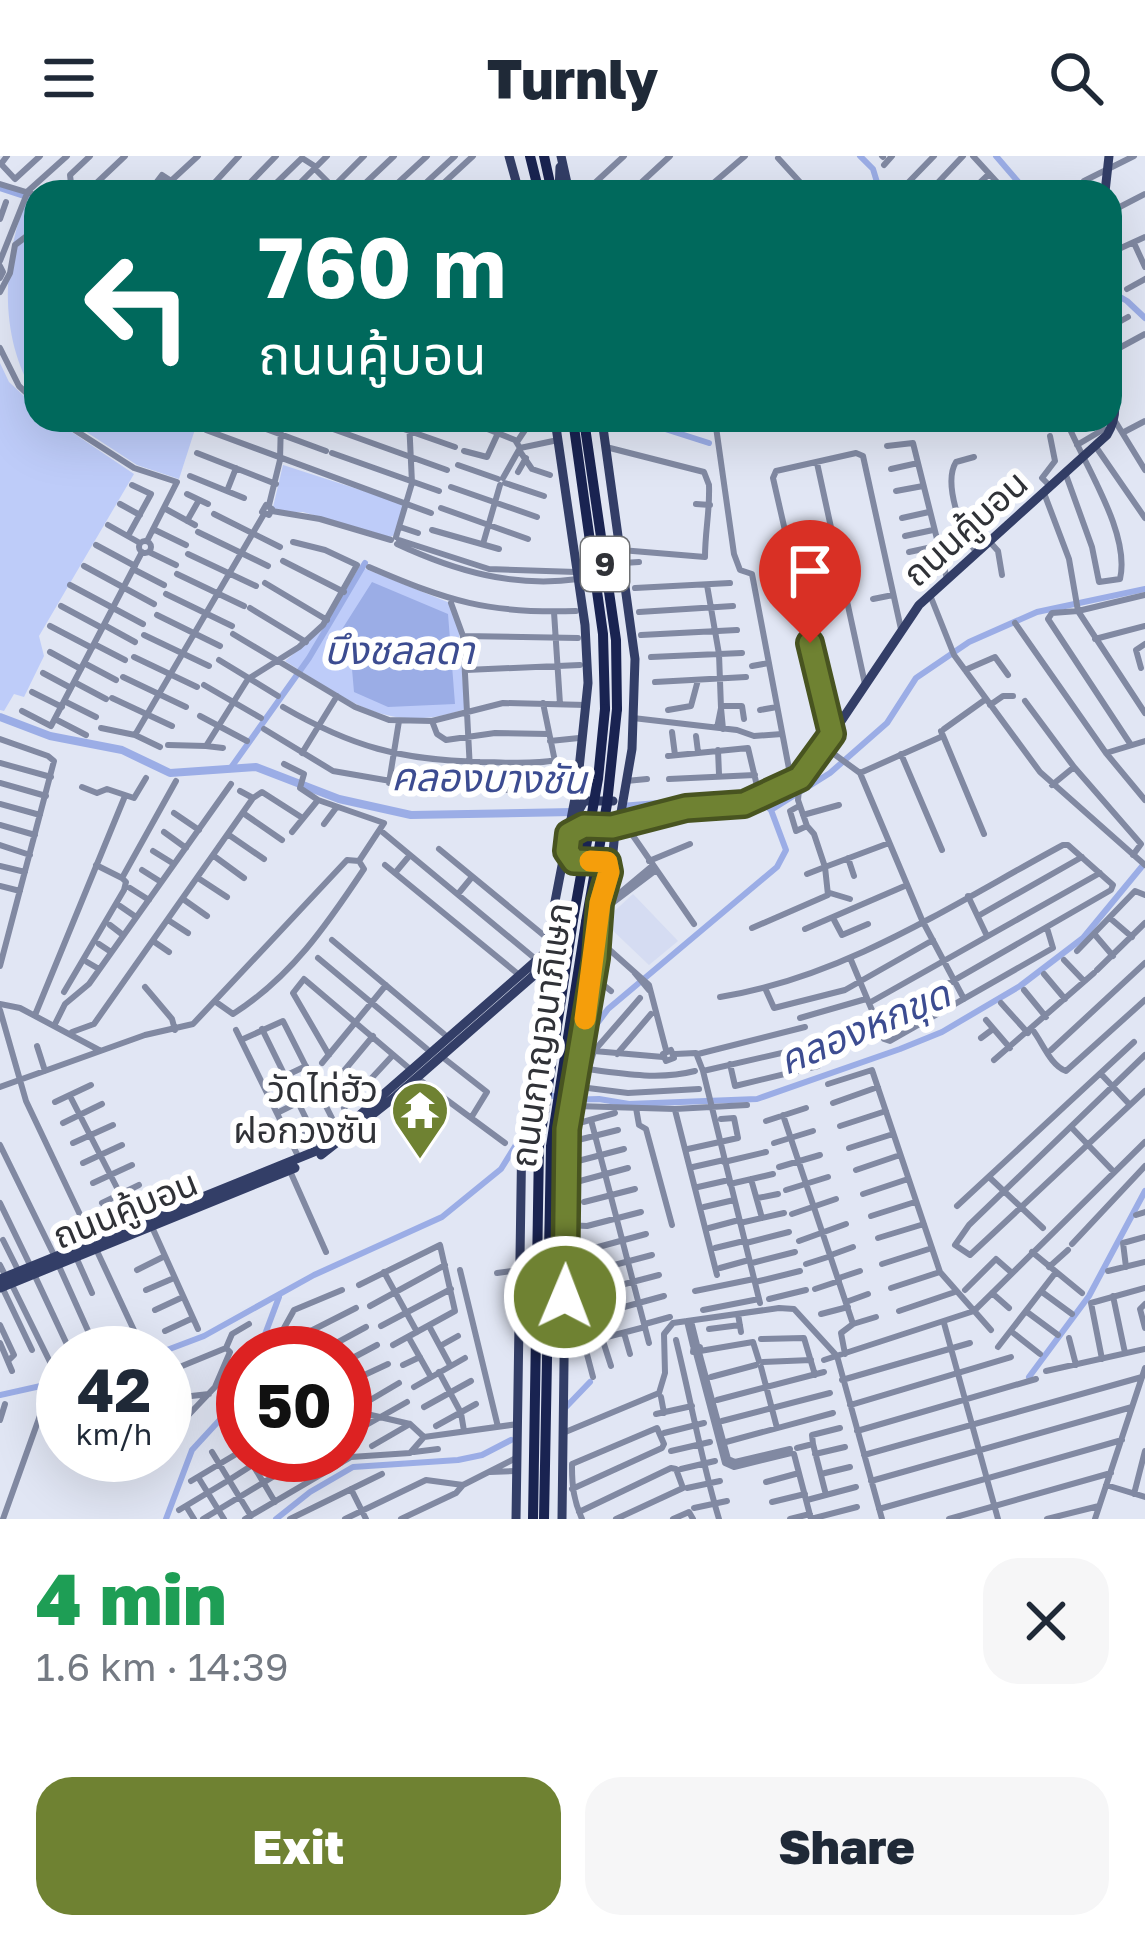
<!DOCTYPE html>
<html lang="en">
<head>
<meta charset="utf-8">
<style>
	:root { --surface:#fff; --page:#f6f6f7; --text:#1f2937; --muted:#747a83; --accent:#6f8232 }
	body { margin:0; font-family:"Golos Text","Noto Sans Thai",sans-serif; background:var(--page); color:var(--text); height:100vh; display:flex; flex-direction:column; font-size:45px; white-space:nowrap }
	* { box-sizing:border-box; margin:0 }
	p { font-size:39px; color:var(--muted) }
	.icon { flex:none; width:66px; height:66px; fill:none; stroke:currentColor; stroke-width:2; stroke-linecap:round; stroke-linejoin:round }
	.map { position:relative; height:1363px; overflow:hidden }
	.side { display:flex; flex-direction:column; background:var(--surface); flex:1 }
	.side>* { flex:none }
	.hud { position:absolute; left:24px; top:24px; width:1098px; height:252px; border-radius:36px; box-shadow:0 12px 48px #0002; background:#00695c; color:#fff; overflow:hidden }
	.speed { position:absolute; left:36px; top:1170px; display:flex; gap:24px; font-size:60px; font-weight:700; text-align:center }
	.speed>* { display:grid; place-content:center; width:156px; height:156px; border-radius:50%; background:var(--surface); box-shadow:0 12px 48px #0002; line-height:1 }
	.speed small { font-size:30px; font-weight:400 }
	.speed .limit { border:18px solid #d22; background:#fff; color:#111 }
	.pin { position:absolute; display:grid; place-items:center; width:102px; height:102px; color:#fff; margin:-123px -51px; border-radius:50% 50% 50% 0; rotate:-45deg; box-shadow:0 0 12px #0007 }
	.pin .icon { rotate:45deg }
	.me { position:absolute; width:132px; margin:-66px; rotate:1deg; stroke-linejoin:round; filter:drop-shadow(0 0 9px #0008) }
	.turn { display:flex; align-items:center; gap:42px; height:252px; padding:0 36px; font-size:54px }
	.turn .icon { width:156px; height:156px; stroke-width:2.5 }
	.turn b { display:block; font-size:84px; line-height:102px }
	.round { display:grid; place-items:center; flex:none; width:126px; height:126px; border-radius:36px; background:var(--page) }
	.head { display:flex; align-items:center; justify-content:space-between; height:204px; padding:0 36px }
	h1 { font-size:72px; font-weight:800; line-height:90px; color:#1e9e55 }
	.button { display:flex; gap:24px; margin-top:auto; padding:24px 36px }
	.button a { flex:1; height:138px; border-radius:36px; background:var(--accent); color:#fff; font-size:48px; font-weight:800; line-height:138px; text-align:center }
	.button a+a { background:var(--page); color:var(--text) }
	header { display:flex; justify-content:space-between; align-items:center; height:156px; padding:0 36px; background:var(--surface); font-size:54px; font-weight:800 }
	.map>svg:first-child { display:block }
	.built { fill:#d5dcf2 }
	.green { fill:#beccf9 }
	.water { fill:#9bade6 }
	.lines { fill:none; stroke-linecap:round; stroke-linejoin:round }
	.canal { stroke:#9bade6; stroke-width:6 }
	.river { stroke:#9bade6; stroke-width:8 }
	.minor { stroke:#8189a2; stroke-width:6 }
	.major { stroke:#333e67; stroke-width:9 }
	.highway { stroke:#192351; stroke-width:10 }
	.highway-bridge { stroke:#192351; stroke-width:10 }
	.route-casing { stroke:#485420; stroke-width:30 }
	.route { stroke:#6f8232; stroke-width:21 }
	.slow { stroke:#f59e0b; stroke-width:21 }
	.labels { text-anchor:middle; stroke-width:12; stroke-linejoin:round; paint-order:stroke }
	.shield { fill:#fff; stroke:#6e7073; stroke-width:3 }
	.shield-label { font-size:33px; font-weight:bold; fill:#303237 }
	.street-label { font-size:36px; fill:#303237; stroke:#fff }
	.poi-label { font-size:36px; fill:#303237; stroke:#fff; text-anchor:end }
	.water-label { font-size:39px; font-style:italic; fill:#3c4c91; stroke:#fff }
</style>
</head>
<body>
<header><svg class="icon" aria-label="menu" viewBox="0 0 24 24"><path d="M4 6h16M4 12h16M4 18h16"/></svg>Turnly<svg class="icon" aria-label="search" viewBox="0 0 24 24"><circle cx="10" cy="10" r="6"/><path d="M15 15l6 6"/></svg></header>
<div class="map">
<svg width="1145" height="1363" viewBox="0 0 1145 1363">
	<rect width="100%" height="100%" fill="#e1e6f4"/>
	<path class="built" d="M633 738 678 785 649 809 607 769 608 761Z"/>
	<path class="green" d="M25 46 36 49V241C0 185 1 111 25 46Z
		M0 207 9 226 36 251V264H54L134 318 39 480 44 500 24 541 14 538 4 555 0 554Z
		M68 264H198L179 323 137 309Z
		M283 309 407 349 395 379 390 381 303 356H275L273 351Z
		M361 411 450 447 458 466 465 553C387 580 348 544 285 505L323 473Z"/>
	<path class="water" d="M372 426 448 458 455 548 388 551 354 536 352 513 332 489Z"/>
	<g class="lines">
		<path class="canal" d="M860 0 873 13 880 36
			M996 0 1027 36
			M0 32 36 44
			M1110 135 1127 145 1145 162
			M637 264 709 287
			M230 613 309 502 365 407
			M771 654 830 617 887 567 916 522 969 486 1037 456 1145 433
			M566 909 608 853 777 711 786 694 771 654 755 639 621 650
			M547 938 565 944 599 943 629 948 757 943 900 893 942 876 1020 830 1083 782 1144 708
			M159 1197 204 1180 314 1119 442 1061 501 1013 543 945
			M258 1197 279 1141
			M1029 1221 1089 1140 1145 1035
			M0 1239 63 1225
			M566 1251 590 1226
			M166 1363 192 1294 238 1244 243 1232
			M276 1363 310 1336 353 1311 458 1304 482 1299 511 1284"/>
		<path class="river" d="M0 561 50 580 122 594 170 617 256 611 339 643 411 659 573 656"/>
		<path class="minor" d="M7 0 1 8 15 23 40 0
			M882 0 883 1
			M973 0 1006 36
			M778 2 809 36
			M884 9 892 0
			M315 13 338 36
			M172 24 198 0
			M1084 25 1134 0
			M0 28 36 39
			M72 36 70 19 90 0
			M87 36 125 0
			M149 36 162 19 188 36
			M206 36 239 0
			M241 36 276 0
			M267 36 302 2 316 11
			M291 36 327 0
			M328 36 364 0
			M356 36 394 0
			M388 36 427 0
			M416 36 455 0
			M434 36 473 0
			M585 36 624 0
			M631 36 670 0
			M703 36 745 0
			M899 36 934 0
			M929 36 963 0
			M970 36 988 19
			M1110 56 1145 38
			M0 63 6 46
			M1134 87 1145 111
			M1110 97 1145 81
			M0 105 28 35 67 0
			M0 110 3 116 0 122
			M1127 133 1145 123
			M0 136 10 117 15 89 36 73
			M1110 171 1128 161
			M0 192 19 230 36 246
			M1110 197 1145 178
			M59 264 134 312 177 326 147 385
			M242 264 326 295
			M308 264 325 270
			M378 264 455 291
			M447 264 462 269
			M715 264 734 398 740 414 752 418 790 618 800 622 798 644 807 670 796 675 790 655 799 650
			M817 264V272L858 264
			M985 264 987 272
			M1115 265 1145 314
			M475 268 515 284 520 292
			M333 273 447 314
			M206 274 431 357
			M1124 276 1145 265
			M1050 280 1055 305 1042 322 1051 331
			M517 286 529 268 527 264
			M1077 289 1104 273 1109 275
			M887 290 913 287 947 423
			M606 291 704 316 709 329
			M1096 291 1145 362
			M519 294 532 313 550 319
			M464 295 487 301 504 264
			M197 297 276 328
			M332 297 439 335
			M974 301 956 306C943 327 961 377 976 396
			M817 307 865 528
			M458 309 498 323
			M891 313 918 307
			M518 316 526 302
			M1066 319 1092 391 1099 426 1120 423C1131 377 1083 307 1066 264
			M190 320 244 342
			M503 322 520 292 558 284
			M505 327 544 340
			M451 331 537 361
			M227 335 236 312
			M896 335 923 330
			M1044 337 1069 403 1078 455 1052 457 1048 463 1131 589
			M187 338 208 348
			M120 348 140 359
			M696 348 710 349
			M266 349 272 353 269 359 262 356Z
			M269 349 280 304 281 264
			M164 352 195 369
			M441 352 528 383
			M272 355 320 363 391 384
			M214 358 280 391
			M902 362 929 356
			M187 365 199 344
			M108 369 140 387
			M400 371 418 377
			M153 373 186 389
			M432 374 499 393
			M198 376 268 410
			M128 380 151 338 132 329
			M905 380 933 374
			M396 381 412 327 409 264
			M399 384 489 413 576 416
			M139 391a6 6 0 1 1 12 0a6 6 0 1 1-12 0Z
			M989 385 998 395 1002 419
			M397 388C455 415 514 432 578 423
			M483 388 500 329
			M96 389 135 410
			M621 394 705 401C705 375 710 355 709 329
			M149 396 176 409
			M909 396 937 390
			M188 398 256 430
			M283 405 344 436
			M623 407 639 406
			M84 410 154 448
			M369 411C448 445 488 458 576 455
			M133 413 164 429
			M177 418 244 450
			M265 427 327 464
			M70 429 143 468
			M707 429 719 498 721 552
			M635 432 730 427
			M166 438 232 470
			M930 439 954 499 1040 616 1145 709
			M1145 439 1078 455 1145 557
			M873 443 893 439
			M451 447 463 480 471 633
			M61 450 102 472
			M250 452 306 486
			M554 456 560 548
			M639 456 733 450
			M157 459 220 490
			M1015 467 1106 597 1145 644
			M104 469 135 486
			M50 470 92 492
			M233 478 355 551 389 564 432 565 503 547 586 549
			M144 479 209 510
			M641 479 737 474
			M463 480 578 482
			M1095 483 1145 470
			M94 488 125 504
			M50 496 81 513
			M134 501 197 531
			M651 501 742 497
			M219 504 278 540
			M84 507 116 524
			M752 510 769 507
			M1141 512 1136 494 1145 488
			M466 514 580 509
			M965 514 995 501 1008 519
			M43 517 71 532
			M123 521 186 551
			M74 526 106 543
			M655 526 746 521
			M204 529 261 562
			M32 536 62 551
			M112 542 172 570
			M64 545 96 561
			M1025 545 1074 611 1141 688 1133 699
			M990 549 1003 540H1013
			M721 550H742L744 563
			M283 551C352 591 401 604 480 606 505 606 531 609 556 604
			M668 554 691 550 698 524
			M760 554 777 551
			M22 555 51 570 142 396
			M200 560 247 585
			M633 562 737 574 754 580 782 578
			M55 563 86 579
			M432 565 437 578 446 584 495 577 548 578
			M101 572 135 579 160 591
			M717 572 721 552 723 573
			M264 573 333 615 431 632 549 635 555 633 559 625 543 547
			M944 573 986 543
			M941 575 984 678
			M672 576 675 599
			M831 576 773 322 776 315 856 297 863 300 901 473
			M135 579 264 358
			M696 580 698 596
			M0 583 48 600 54 605 0 810
			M550 585 579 582
			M168 589 206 590 248 523 299 491 323 469 357 409 325 394 293 386
			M206 590 223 592
			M823 590 860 617 922 764 964 843
			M718 594 719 618
			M302 597 337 540
			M1106 597 1145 585
			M901 598 942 694
			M668 600 748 592 757 630
			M0 607 51 621
			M284 608 304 618 300 632 318 644
			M860 617 943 580
			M669 623 755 619
			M626 625 647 623
			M0 627 46 640
			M389 627 399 565
			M1052 629 1074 611
			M82 631 97 637 107 633 134 642 146 622
			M240 635 253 642 262 636 301 661
			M0 648 40 659
			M174 657 199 674
			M243 657 282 684
			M803 659 839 649
			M324 668 336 652
			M0 669 35 679
			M380 674 538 805
			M629 674 694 768
			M164 676 186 692
			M229 679 264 703
			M0 689 30 699
			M439 693 547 782
			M153 695 174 708
			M214 700 244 722
			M848 702 854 720
			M649 705 690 688
			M96 709 122 722
			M385 709 518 818
			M0 710 25 716
			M142 714 161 726
			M395 717 410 699
			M807 718 825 711 814 678 807 670
			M198 722 227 741
			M0 730 20 735
			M130 732 149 744
			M830 737 850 743
			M458 738 472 721
			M968 740 987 780
			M183 743 207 760
			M609 746 652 710
			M120 750 136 761
			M607 751 656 714
			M978 760 1082 701
			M833 762 842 779 868 768
			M1111 763 1132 781
			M168 764 188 777
			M110 769 123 779
			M752 772 828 739 825 711 889 687
			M805 773 907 729
			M1096 780 1113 800
			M332 784 444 878
			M153 785 169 796
			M99 788 111 796
			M603 788 649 829 666 894
			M1077 795 1135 735 1145 739
			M318 802 427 893
			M851 804 884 883 890 885 1053 792 1047 772
			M1064 804 1084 825
			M87 806 99 813
			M1097 814 1145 767
			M634 816 649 834
			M1044 818 1065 843
			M595 822 611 835
			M145 831 172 863 175 874
			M765 832 774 852 845 834 933 784
			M1024 834 1046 861
			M64 836 124 734 126 726 122 722 176 625
			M720 841C845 821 953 748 1063 689H1068L1113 729 1111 734 878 868
			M640 842 594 895 663 901
			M216 846 233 858C291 821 326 770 364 713L359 705
			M869 847 1100 717
			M1001 847 1028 877
			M0 848 20 852 99 894
			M0 854 26 945 93 1086
			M35 859 125 640
			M800 862 866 843
			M986 864 1010 892
			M55 868 65 848 89 828 231 628
			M262 873 321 993
			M1032 873C1043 887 1050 909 1066 915L1145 844
			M236 874 298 1000
			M72 876 94 868 253 642
			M981 882 993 873
			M241 884 283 865 340 978
			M37 890 45 915
			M671 894 674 902 666 905 663 898Z
			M1051 894 1145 807
			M594 895 584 928 588 932 628 937 699 933
			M617 898 651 858
			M675 898 696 897 703 915 812 890
			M698 898 805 871
			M329 899 293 837 304 823 410 913
			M1145 899 969 1069 955 1089 970 1099 1145 935
			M441 900 487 936 471 962
			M994 904 1094 817
			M322 907 386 829
			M730 908 735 930 818 910
			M587 913C623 918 660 924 695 915
			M703 915 760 1147
			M1101 918 1130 949
			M417 922 505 987
			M333 928 373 880
			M828 928 872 914 940 1116 991 1174
			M264 930 306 910
			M0 931 145 879 193 868 347 704 359 705 384 667 318 644 292 676
			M70 940 136 1069
			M55 946 91 929
			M833 947 878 931
			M344 952 393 899
			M636 952 639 969 646 973 672 1069
			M675 954 717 1119
			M277 957 319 936
			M783 959 853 1168 841 1177 845 1198
			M591 964 649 1187
			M766 965 806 952
			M63 967 102 948
			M579 967 615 957
			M840 970 886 955
			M1071 971 1114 1016
			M290 984 332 963
			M578 984 618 974
			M73 987 113 969
			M774 987 813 975
			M0 989 55 1101
			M570 989 576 950 675 953 747 949
			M849 992 893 978
			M688 993 738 982 734 962 721 963
			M578 1005 624 993
			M724 1006 766 996
			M83 1007 122 989
			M693 1011 724 1004
			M779 1011 820 999
			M856 1014 900 999
			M290 1015 326 1096
			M989 1021 1043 1072
			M751 1023 762 1062
			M580 1025 628 1012
			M93 1027 132 1009
			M730 1028 773 1018
			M698 1031 729 1024
			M786 1034 828 1021
			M863 1038 908 1023
			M758 1042 778 1038
			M584 1046 635 1033
			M0 1047 31 1111
			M102 1047 139 1029
			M957 1050 1134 886
			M704 1051 734 1044
			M792 1058 836 1043
			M1136 1059 1145 1056
			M871 1060 915 1046
			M740 1067 784 1057
			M566 1069 587 1070 641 1056
			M152 1071 198 1173
			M709 1072 739 1064
			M878 1082 924 1068
			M3 1084 19 1116
			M799 1085 846 1068
			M746 1087 789 1076
			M1072 1088 1145 1010
			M715 1092 744 1085
			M96 1093 139 1185 146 1190 154 1188
			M1032 1096 1082 1137
			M576 1097 646 1078
			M831 1099 853 1091
			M76 1101 92 1137
			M752 1107 795 1096
			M58 1108 98 1197
			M806 1108 831 1100
			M882 1108 932 1092
			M0 1109 6 1121
			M1049 1111 1068 1094
			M1126 1111 1123 1087 1145 1081
			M720 1112 749 1104
			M137 1114 165 1100
			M460 1114 498 1271
			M1108 1115 1145 1106
			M384 1116 417 1176
			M588 1116 652 1099
			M497 1117 520 1114
			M34 1118 71 1197
			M839 1122 860 1115
			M755 1126 800 1115
			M359 1129 440 1089 455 1155 393 1189
			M2 1131 32 1194
			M891 1132 940 1116
			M815 1133 839 1125
			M146 1134 174 1122
			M965 1134 996 1103 1012 1117
			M695 1135 754 1123
			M594 1136 659 1119
			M1042 1136 1072 1158
			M992 1137 1009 1152
			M1113 1140 1125 1197
			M769 1143 806 1134
			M846 1146 868 1138
			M1145 1148 1140 1153 1145 1172
			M370 1150 445 1109
			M155 1154 183 1141
			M703 1154 759 1143
			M899 1155 955 1136
			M1027 1156 1058 1179
			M602 1157 664 1140
			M738 1158 741 1176
			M821 1158 848 1151
			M687 1165 693 1190
			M691 1165 697 1189
			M944 1167 998 1363
			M564 1168 588 1163 576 1115 566 1114
			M645 1168 670 1161
			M853 1168 876 1161
			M0 1169 14 1199 8 1205
			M381 1170 451 1133
			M429 1170 450 1209
			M709 1173 740 1169
			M165 1175 193 1162
			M1012 1176 1040 1198
			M624 1177 630 1198
			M409 1182 431 1221
			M602 1182 611 1210
			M1069 1182 1076 1209
			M761 1183 804 1182 815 1219
			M676 1184C691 1245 701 1303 719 1363
			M0 1187 12 1215
			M283 1189 356 1152
			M440 1190 458 1180
			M998 1191 1056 1116
			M226 1192 232 1178 249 1168
			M699 1196 728 1303 735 1306 790 1293
			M699 1196H693L694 1189 700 1191V1195L753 1186 759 1205
			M287 1197 279 1181 294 1154 342 1134
			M318 1197 366 1171
			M696 1197 725 1307 734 1311 791 1297
			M1102 1203 1091 1147 1145 1132
			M824 1204 974 1155 1145 986
			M345 1206 377 1189
			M763 1206 811 1204
			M403 1209 420 1201
			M761 1211 777 1272
			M1046 1215 1145 1193
			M439 1216 461 1257 464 1275
			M165 1217 226 1192 230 1196 215 1231 179 1269 165 1271
			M593 1221 584 1187 645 1171
			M711 1221 756 1209
			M842 1224 970 1187
			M345 1228 388 1208
			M414 1231 465 1202
			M661 1241 664 1257
			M165 1243 209 1238
			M717 1244 824 1216
			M850 1249 1011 1201
			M424 1251 471 1225
			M355 1253 399 1227
			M656 1258 692 1250
			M0 1264 5 1248
			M241 1265 243 1264
			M722 1265 830 1237
			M436 1270 476 1248
			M225 1274 237 1297
			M857 1275 1036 1223
			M563 1277 659 1237 665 1217 664 1178 673 1167 779 1152 794 1153 837 1200 882 1363
			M664 1277 704 1267
			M345 1281 407 1246
			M424 1281 518 1268
			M726 1286 833 1257
			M813 1288 812 1279 840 1272
			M372 1290 410 1268
			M797 1292 813 1288 826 1339
			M671 1295 710 1286
			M212 1296 229 1324 268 1299
			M414 1296 438 1293
			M794 1298 811 1363
			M815 1298 845 1291
			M247 1299 275 1346
			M864 1299 1142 1221
			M681 1313 715 1305
			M490 1316 516 1315
			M821 1318 850 1311
			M198 1321 224 1363
			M191 1325 243 1294
			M871 1325 1132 1251
			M766 1326 799 1317
			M1106 1329 1145 1341
			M687 1332 720 1325
			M351 1333 366 1363
			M572 1333 662 1292 664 1288 657 1272 572 1308V1311C572 1331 574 1345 582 1363
			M1134 1338 1145 1295
			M807 1344 856 1331
			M772 1346 805 1338
			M186 1350 194 1363
			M694 1352 727 1345
			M879 1353 1122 1284
			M179 1354 229 1324 251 1360
			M579 1356 671 1312 676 1313 683 1332 616 1363
			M3 1363 42 1254 56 1232 54 1214 11 1127
			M203 1363 309 1299
			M245 1363 351 1301 410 1297 424 1281 410 1268 345 1253
			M290 1363 382 1318
			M345 1363 426 1324 463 1329 516 1302
			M401 1363 456 1337 463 1329
			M673 1363 689 1356 693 1363
			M790 1363 810 1358
			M811 1363 857 1351
			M949 1363 1111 1317
			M1047 1363 1099 1350
			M1095 1363 1145 1212"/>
		<path class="major" d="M509 0 519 36
			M561 0 569 36
			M559 36 560 11
			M1105 36 1109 0
			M602 264 635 503 632 593 619 668
			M578 656 584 645H613
			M569 678C586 665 605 673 624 666
			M616 678 665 661 746 652 790 631 817 601 919 449 1107 279C1119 259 1115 243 1110 221
			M574 705 607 706 614 702
			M605 743 609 748 604 752 600 747Z
			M608 745 615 676
			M321 999 396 940 532 821 552 798
			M0 1123 321 993 545 797 577 632 588 527 585 469 555 264
			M0 1132 295 1012
			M516 1363 522 971 555 784
			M562 1363 567 973 607 751"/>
		<path class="highway" d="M530 0 539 36
			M544 0 552 36
			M573 264 603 478 605 553
			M584 264 616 484 617 553
			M533 1363 539 990 573 764
			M544 1363 551 990 586 766"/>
		<path class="highway-bridge" d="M573 764 598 623 605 553
			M586 766 607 648 617 553"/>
	</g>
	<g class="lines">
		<g class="route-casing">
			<path id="route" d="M565 1141 567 973 596 802 600 747 609 716 607 706 574 705 567 695 569 678 584 670 612 671 686 652 744 648 800 622 832 578 810 487"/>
		</g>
		<use href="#route" class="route"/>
		<path class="slow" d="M585 863 600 747 609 716 607 706 590 705"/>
	</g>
	<defs>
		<g id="temple-pin" transform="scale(3)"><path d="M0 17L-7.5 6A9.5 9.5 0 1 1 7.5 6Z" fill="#6f8232" stroke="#fff"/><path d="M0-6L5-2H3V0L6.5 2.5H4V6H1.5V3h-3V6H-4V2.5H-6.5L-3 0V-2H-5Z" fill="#fff"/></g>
	</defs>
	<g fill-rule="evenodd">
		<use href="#temple-pin" x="420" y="954"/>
	</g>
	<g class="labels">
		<rect class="shield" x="581" y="381" width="48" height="54" rx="9"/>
		<g class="shield-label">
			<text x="605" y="420">9</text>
		</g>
		<g class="street-label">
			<text transform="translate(965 372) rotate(-42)" y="13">ถนนคู้บอน</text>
			<text transform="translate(541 879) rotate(-82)" y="13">ถนนกาญจนาภิเษก</text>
			<text transform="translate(125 1053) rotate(-22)" y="13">ถนนคู้บอน</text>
		</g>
		<g class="poi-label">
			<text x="378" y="946">วัดไท่ฮัว<tspan x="378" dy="41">ฝอกวงซัน</tspan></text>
		</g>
		<g class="water-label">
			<text x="399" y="508">บึงชลลดา</text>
			<text transform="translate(489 622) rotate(1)" y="14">คลองบางชัน</text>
			<text transform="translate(864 871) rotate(-23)" y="14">คลองหกขุด</text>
		</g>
	</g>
</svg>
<div class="speed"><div>42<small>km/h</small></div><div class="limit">50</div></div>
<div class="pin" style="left:810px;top:487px;background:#d93025"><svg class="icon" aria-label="arrive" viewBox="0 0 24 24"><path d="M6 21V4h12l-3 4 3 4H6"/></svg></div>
<svg class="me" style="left:565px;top:1141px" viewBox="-20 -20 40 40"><circle r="17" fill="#6f8232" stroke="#fff" stroke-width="3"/><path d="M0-11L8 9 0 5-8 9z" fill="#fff"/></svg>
<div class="hud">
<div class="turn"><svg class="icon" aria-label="left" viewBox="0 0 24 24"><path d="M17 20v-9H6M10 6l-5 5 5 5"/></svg><div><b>760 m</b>ถนนคู้บอน</div></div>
</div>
</div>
<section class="side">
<div class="head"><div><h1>4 min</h1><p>1.6 km · 14:39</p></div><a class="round"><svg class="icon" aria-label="close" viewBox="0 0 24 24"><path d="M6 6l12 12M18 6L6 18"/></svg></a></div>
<div class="button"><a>Exit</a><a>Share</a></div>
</section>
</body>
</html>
